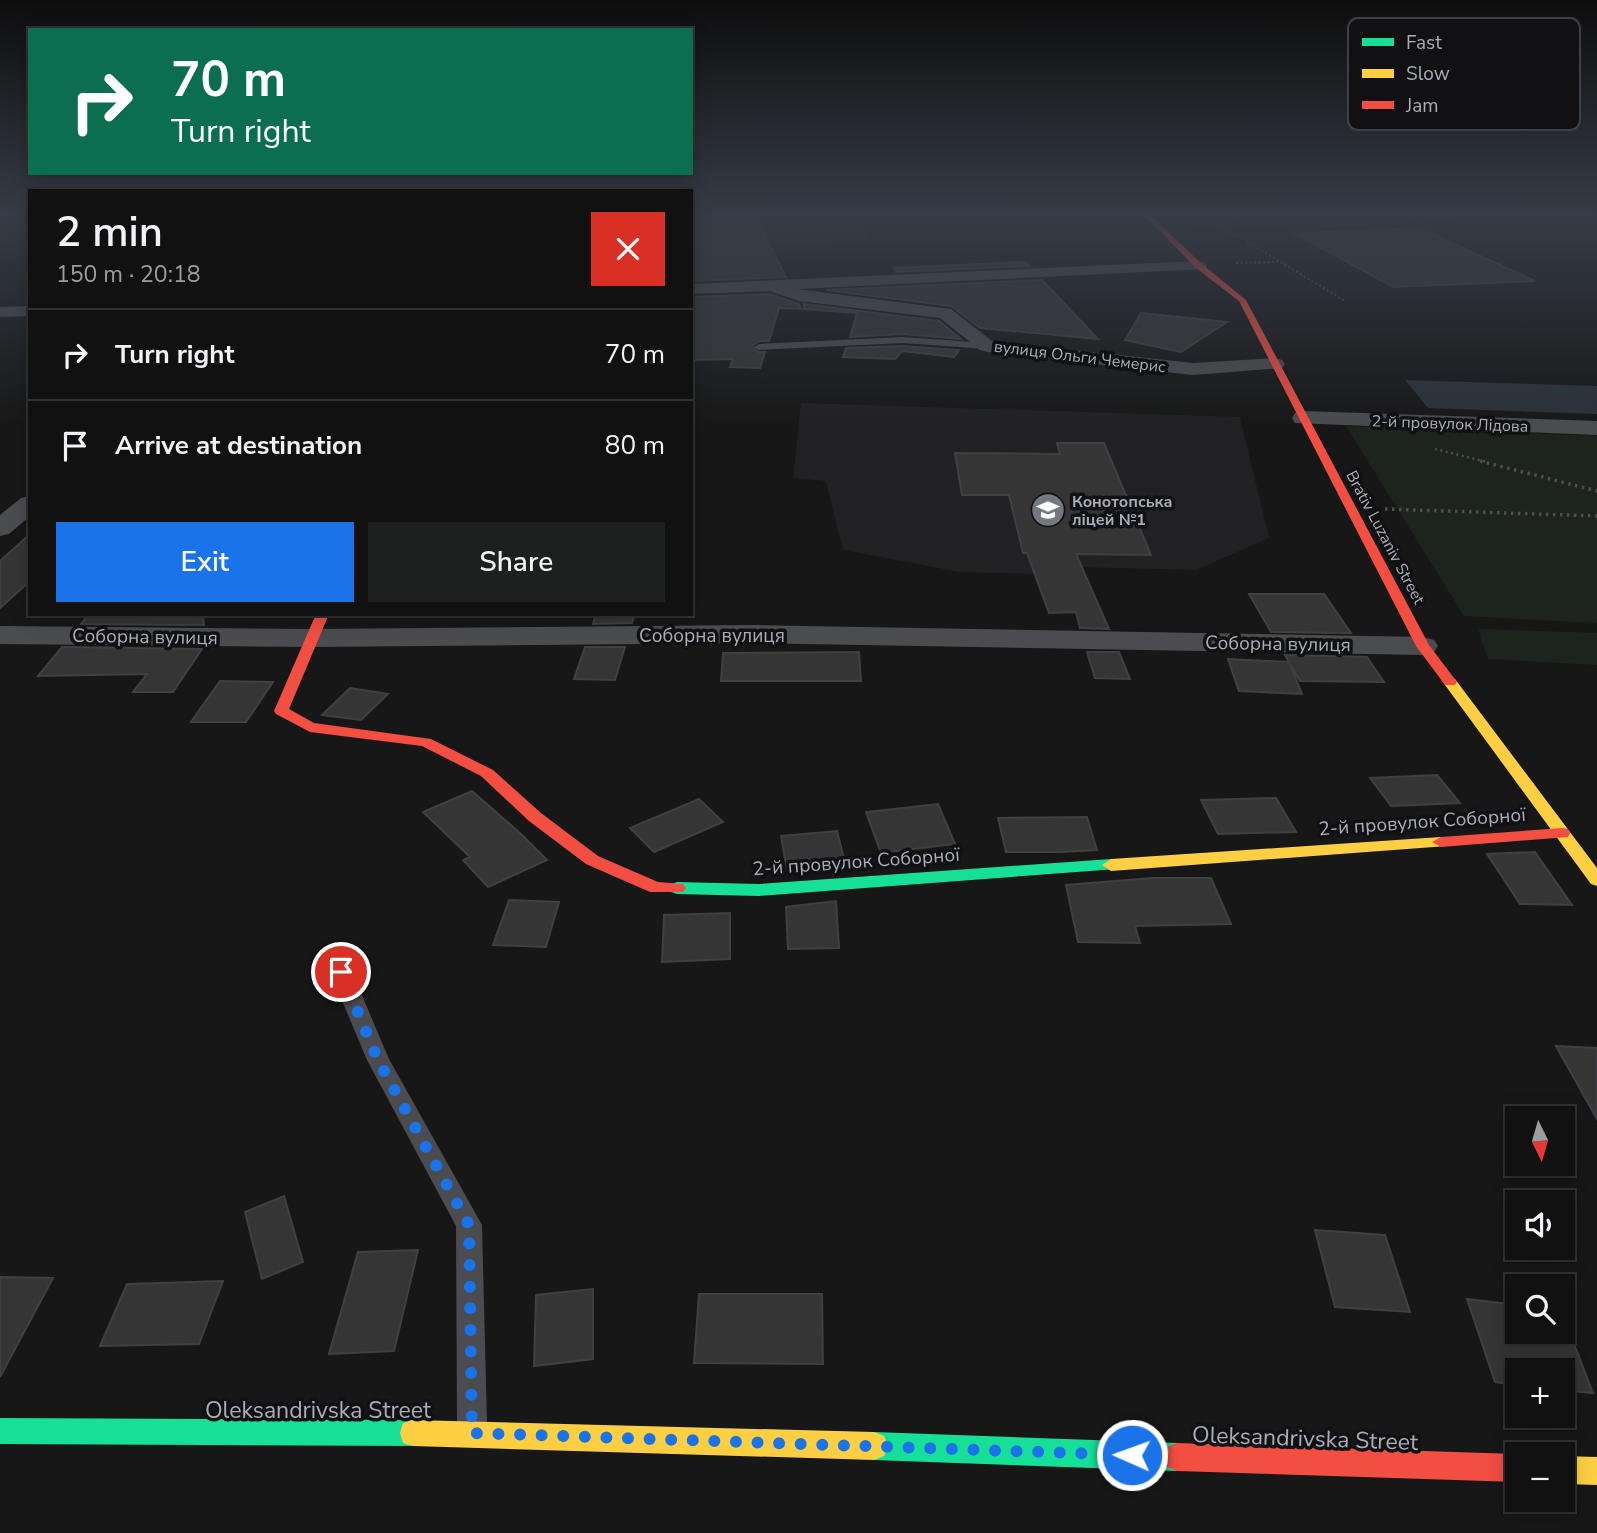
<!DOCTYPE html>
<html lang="en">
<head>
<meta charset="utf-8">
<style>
	:root { --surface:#111; --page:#1e1f1f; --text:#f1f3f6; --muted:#9c9d9f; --line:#303131; --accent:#1a73e8 }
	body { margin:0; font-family:"Nunito Sans",sans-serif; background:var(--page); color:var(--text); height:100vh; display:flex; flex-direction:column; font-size:26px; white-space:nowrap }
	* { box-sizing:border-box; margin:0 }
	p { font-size:23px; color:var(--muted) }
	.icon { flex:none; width:38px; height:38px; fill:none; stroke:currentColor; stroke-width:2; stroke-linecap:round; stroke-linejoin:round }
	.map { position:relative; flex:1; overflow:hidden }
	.details { position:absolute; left:28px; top:189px; width:665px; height:427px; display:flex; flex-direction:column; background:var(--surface); border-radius:0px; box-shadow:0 4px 18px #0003,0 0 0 2px var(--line) }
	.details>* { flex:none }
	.top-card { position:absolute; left:28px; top:28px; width:665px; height:147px; border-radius:0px; box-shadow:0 4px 18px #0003,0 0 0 2px var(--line); background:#0b6e4f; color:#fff; overflow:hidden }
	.needle { width:46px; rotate:175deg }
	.tools { position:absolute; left:1505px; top:1106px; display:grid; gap:14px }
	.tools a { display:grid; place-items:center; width:70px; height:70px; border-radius:0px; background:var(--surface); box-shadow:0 4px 18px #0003,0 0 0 2px var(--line); font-size:35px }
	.pin { position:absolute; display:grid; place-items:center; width:60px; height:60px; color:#fff; margin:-30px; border:4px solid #fff; border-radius:50%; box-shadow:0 2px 7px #0007 }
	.me { position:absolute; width:77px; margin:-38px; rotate:272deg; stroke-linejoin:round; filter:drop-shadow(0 0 5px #0008) }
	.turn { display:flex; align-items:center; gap:24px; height:147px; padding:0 28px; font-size:32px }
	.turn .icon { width:91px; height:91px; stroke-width:2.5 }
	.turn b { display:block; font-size:49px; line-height:60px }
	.round { display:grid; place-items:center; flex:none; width:74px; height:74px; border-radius:0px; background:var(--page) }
	.head { display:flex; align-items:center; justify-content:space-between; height:119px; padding:0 28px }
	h1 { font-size:42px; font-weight:600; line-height:52px }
	.button { display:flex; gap:14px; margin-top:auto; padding:14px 28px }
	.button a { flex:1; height:80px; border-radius:0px; background:var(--accent); color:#fff; font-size:28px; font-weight:600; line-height:80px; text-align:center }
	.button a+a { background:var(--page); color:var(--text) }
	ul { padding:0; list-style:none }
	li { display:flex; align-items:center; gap:21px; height:91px; padding:0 28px; border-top:2px solid var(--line) }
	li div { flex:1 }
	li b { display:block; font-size:26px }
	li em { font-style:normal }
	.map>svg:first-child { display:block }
	.built { fill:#212123 }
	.green { fill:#1d241e }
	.water { fill:#2a3239 }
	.building { fill:#353536; stroke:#3f4043; stroke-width:2 }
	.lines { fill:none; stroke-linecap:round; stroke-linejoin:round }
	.path-far2 { stroke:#4d4e52; stroke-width:2; stroke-dasharray:2 2.5; stroke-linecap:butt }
	.path-far1 { stroke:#4d4e52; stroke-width:2.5; stroke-dasharray:2 3.5; stroke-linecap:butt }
	.path { stroke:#4d4e52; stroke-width:3.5; stroke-dasharray:2.5 4.5; stroke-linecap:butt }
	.lane { fill:#4b4c50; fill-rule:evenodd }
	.street { fill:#4b4c50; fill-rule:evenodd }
	.fast { fill:#16e098; fill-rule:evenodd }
	.slow { fill:#ffcf43; fill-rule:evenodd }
	.jam { fill:#f24e42; fill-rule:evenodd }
	.route { stroke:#1a73e8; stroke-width:12; stroke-dasharray:0 21.6 }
	.labels { text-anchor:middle; stroke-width:7; stroke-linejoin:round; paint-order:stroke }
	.far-street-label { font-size:16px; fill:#a8adb8; stroke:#111113 }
	.far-poi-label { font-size:16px; font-weight:bold; fill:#a8adb8; stroke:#111113; text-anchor:start }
	.street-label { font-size:19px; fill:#a8adb8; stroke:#111113 }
	.near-street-label { font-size:23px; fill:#a8adb8; stroke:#111113 }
	.key { fill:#111113; stroke:#3e4045; stroke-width:2 }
	.key-label { font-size:19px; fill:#a8adb8 }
</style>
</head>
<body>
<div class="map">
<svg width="1597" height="1533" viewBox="0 0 1597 1533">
	<rect width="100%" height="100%" fill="#171717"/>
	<path class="built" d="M691 215H857L871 244 691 248Z
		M801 403 1240 417 1269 538 1196 570 1077 567 1068 575 960 572 843 550 826 481 793 478Z"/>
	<path class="green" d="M1346 426 1597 436V623L1464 616Z
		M1478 629 1597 633V665L1488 659Z"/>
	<path class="water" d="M1405 380 1597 386V414L1428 408Z"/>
	<path class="building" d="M755 216 786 277 691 281V218Z
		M1420 228 1535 281 1393 287 1294 233Z
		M1025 262 1029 266 896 272 894 268Z
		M1042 280 1098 339 980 328 951 306 826 290Z
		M769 294 799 304 801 309 779 308 769 341H759L752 346 758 352H765L760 368 730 367 733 359 691 360V297Z
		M804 304 939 321 961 339 903 334 850 337 857 313 804 309Z
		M1141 313 1227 322 1181 352 1125 340Z
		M903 346 959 350 954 357 902 351 895 359 843 357 846 348Z
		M1057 443H1104L1151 555 1076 554 1109 629 1080 628 1076 612 1049 613 1027 553H1023L1009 495H962L955 453 1060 454Z
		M30 534V581L0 608V561Z
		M1249 594H1324L1351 633 1271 632Z
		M89 614H203L204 625 81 624Z
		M596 614H635L632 623 593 624Z
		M62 647 202 649 173 692H133L147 674 38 676Z
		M585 647H625L615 680 574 679Z
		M859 652 861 681H721L723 653Z
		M1087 652H1119L1130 679 1095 678Z
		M1285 655 1367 657 1384 682 1300 681 1289 662 1302 694 1239 691 1228 659 1289 662Z
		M220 681 273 682 246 722H191Z
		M350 688 388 694 361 720 322 715Z
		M1437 775 1460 803 1391 806 1370 778Z
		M472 791 521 834 547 860 488 887 463 860 470 857 423 812Z
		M1276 798 1296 832 1218 834 1201 800Z
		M699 799 723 822 654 852 630 828Z
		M938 804 955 844 881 853 866 812Z
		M1087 817 1097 850 1060 852H1006L998 818Z
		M837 831 846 867 787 871 781 836Z
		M1535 852 1572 905 1520 904 1487 854Z
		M1153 878H1211L1231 924 1135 926 1140 943 1078 942 1066 885Z
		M509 900 559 902 546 947 493 945Z
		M836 901 839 948 788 949 786 907Z
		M730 913V959L662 962 664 915Z
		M1556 1046 1597 1048V1119Z
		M284 1196 303 1262 262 1279 245 1212Z
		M1315 1230 1385 1235 1410 1312 1335 1307Z
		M418 1250 394 1351 329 1354 358 1252Z
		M0 1277 53 1278 0 1377Z
		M223 1281 199 1344 100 1346 127 1284Z
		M593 1289V1359L534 1366 536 1295Z
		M699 1294H822L823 1364 694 1363Z
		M1467 1299 1517 1305V1332H1563V1315L1593 1393 1563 1390V1370H1517V1385L1495 1382Z"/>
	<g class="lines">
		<path class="path-far2" d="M1216 224 1243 215
			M1194 227 1460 216
			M1223 227 1345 301
			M1236 263 1279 262"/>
		<path class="path-far1" d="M1435 449 1487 462"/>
		<path class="path" d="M1480 461 1597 491
			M1385 509 1597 516"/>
		<path class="lane" d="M903 337 987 343 992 346 987 349 903 343 759 350 754 347 759 344Z
			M341 964 349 967 352 972 389 1059 482 1225 487 1423 483 1434 472 1438 461 1434 457 1423 456 1226 367 1060 330 972 333 967Z"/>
		<path class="street" d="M1199 261 1205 263 1207 266 1205 269 797 289 951 309 992 341 1193 363 1275 358 1282 360 1285 364 1282 368 1193 375 987 352 980 350 940 318 799 301 769 291 691 294V284Z
			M30 306V316L0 317V307Z
			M1303 411 1597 421V435L1295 423 1292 418 1295 413Z
			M30 496V516L9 534 0 536V515L21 498Z
			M755 625 1423 637 1434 640 1438 646 1434 652 1423 655 755 643 312 647 0 644V626L312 629Z"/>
		<path class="fast" d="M1111 859 1120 865 1117 869 759 896 677 894 671 892 668 888 671 884 677 882 759 884Z
			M0 1418 413 1420 423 1423 426 1433 423 1443 413 1446 0 1444Z
			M874 1432 1177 1443 1187 1447 1191 1457 1187 1467 1177 1471 874 1460 864 1456 860 1446 864 1436Z"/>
		<path class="slow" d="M1450 678 1455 679 1597 868V886L1591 884 1445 685 1443 682 1445 679Z
			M1441 837 1447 838 1450 842 1447 846 1111 871 1102 865 1111 859Z
			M413 1420 874 1432 884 1436 888 1446 884 1456 874 1460 413 1446 403 1443 400 1433 403 1423Z
			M1563 1456 1597 1457V1485L1563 1484Z"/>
		<path class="jam" d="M1144 215H1150L1202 264 1246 300 1429 645 1457 682 1455 685H1445L1416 646 1239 301 1196 268Z
			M316 614H329L289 709 314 723 431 739 493 770 541 813 598 856 658 882 683 884 686 888 683 892H650L586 864 529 821 481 776 422 746 310 732 276 714 274 711Z
			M1562 828 1568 829 1570 833 1568 837 1441 847 1432 842 1441 837Z
			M1177 1443 1517 1454V1482L1177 1471 1167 1467 1163 1457 1167 1447Z"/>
	</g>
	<linearGradient id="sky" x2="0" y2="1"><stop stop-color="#0d0d0d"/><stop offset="0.5" stop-color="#363c47"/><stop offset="1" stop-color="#363c47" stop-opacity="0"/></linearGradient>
	<rect width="1597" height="429" fill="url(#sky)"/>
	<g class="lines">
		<path class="route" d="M341 972 378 1060 469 1225 472 1433 1132 1455"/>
	</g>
	<defs>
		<g id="school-disc" transform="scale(1.75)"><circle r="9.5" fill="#757880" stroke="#111113"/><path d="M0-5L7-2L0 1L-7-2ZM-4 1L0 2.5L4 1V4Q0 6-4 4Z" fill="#fff"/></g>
	</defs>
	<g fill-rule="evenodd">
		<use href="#school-disc" x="1048" y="510"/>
	</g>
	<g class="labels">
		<g class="far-street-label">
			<text transform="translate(1080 356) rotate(7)" y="6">вулиця Ольги Чемерис</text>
			<text transform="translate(1450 423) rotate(2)" y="6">2-й провулок Лідова</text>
			<text transform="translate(1386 537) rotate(62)" y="6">Brativ Luzaniv Street</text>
		</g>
		<g class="far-poi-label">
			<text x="1072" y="507">Конотопська<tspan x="1072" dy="18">ліцей №1</tspan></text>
		</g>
		<g class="street-label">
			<text x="712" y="642">Соборна вулиця</text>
			<text transform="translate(145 636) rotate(1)" y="7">Соборна вулиця</text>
			<text transform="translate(1278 643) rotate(1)" y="7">Соборна вулиця</text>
			<text transform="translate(1422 821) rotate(-4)" y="7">2-й провулок Соборної</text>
			<text transform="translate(856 861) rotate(-4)" y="7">2-й провулок Соборної</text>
		</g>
		<g class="near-street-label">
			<text x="318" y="1418">Oleksandrivska Street</text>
			<text transform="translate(1305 1438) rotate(2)" y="8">Oleksandrivska Street</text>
		</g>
	</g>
	<rect x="1348" y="18" width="232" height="112" rx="10" class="key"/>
	<rect x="1362" y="38" width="32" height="8" fill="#16e098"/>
	<rect x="1362" y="69" width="32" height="9" fill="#ffcf43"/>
	<rect x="1362" y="101" width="32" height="8" fill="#f24e42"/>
	<g class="key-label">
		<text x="1406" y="49">Fast</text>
		<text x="1406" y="80">Slow</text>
		<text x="1406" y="112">Jam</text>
	</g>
</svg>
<div class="tools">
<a><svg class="needle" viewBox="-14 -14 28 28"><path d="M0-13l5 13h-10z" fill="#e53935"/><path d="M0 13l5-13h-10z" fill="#9c9d9f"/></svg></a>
<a><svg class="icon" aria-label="sound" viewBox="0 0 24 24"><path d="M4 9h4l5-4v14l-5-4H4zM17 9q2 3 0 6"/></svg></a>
<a><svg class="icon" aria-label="search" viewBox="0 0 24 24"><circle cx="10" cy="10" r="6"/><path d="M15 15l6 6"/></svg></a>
<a>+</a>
<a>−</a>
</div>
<div class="pin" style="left:341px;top:972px;background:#d93025"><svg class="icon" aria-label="arrive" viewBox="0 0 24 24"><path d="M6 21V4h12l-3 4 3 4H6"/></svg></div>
<svg class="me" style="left:1132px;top:1455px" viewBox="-20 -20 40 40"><circle r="17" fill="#1a73e8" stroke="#fff" stroke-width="3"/><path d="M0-11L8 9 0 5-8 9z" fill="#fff"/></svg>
<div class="top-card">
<div class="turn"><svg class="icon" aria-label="right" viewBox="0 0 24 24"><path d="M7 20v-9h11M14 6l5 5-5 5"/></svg><div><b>70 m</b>Turn right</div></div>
</div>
<section class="details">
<div class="head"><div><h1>2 min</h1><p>150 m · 20:18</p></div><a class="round" style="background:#d93025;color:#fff"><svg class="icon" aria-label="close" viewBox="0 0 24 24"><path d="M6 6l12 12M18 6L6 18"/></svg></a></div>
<ul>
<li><svg class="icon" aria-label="right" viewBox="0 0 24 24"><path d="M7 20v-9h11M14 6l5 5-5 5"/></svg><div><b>Turn right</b></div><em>70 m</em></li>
<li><svg class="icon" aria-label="arrive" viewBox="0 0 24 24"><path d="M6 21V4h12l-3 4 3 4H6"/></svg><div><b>Arrive at destination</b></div><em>80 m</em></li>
</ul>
<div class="button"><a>Exit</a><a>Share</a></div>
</section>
</div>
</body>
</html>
